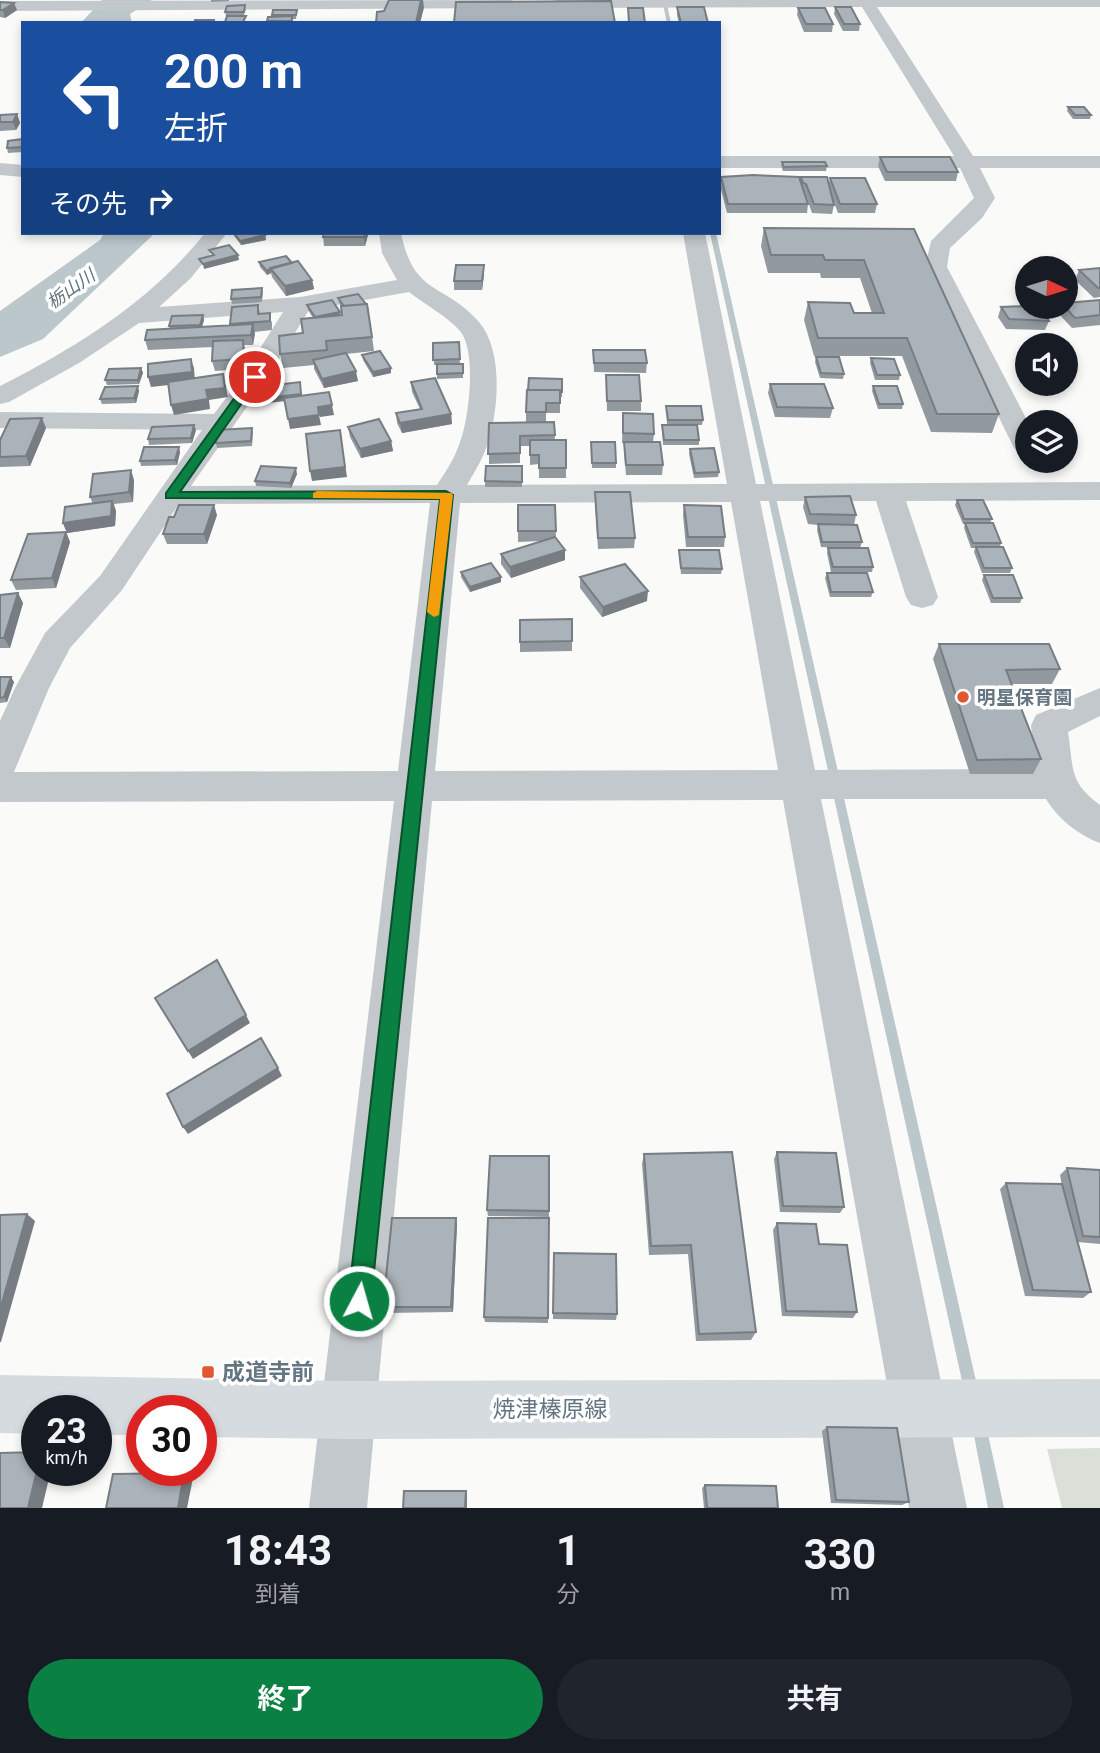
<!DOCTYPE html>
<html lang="ja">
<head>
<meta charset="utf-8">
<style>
	:root { --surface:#171b24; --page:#20242c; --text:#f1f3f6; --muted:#9ea1a6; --accent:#0b8043 }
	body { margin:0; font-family:Roboto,"Noto Sans JP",sans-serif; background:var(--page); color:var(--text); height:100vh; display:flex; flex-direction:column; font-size:26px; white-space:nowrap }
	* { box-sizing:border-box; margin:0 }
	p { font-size:23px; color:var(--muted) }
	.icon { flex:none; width:38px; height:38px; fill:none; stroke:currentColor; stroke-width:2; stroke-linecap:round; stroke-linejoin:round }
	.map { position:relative; height:1508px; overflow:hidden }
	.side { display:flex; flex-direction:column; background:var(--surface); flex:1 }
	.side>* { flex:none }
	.top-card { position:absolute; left:21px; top:21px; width:700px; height:214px; border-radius:0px; box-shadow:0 4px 10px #0003; background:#1a4fa0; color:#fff; overflow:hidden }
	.needle { width:46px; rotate:94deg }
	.buttons { position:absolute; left:1015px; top:256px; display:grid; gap:14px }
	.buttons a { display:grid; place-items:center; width:63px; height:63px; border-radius:50%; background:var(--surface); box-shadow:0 4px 10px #0003; font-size:35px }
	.speed { position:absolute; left:21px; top:1395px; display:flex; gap:14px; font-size:35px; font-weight:700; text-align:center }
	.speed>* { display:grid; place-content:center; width:91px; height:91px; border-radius:50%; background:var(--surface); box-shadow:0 4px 10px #0003; line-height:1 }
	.speed small { font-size:18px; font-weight:400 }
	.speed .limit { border:10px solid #d22; background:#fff; color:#111 }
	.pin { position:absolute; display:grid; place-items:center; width:60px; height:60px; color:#fff; margin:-30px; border:4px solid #fff; border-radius:50%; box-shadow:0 2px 7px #0007 }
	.me { position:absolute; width:77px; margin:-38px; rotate:6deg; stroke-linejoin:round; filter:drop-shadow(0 0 5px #0008) }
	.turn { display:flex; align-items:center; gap:24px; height:147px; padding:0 28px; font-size:32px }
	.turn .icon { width:91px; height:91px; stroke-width:2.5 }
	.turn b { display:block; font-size:49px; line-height:60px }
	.then { display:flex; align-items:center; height:66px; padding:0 28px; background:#0003; gap:14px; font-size:26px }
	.eta { display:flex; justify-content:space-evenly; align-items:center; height:119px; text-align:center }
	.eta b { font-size:42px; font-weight:700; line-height:49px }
	.primary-button { display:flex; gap:14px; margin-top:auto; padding:14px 28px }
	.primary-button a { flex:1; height:80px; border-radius:42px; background:var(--accent); color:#fff; font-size:28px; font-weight:700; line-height:80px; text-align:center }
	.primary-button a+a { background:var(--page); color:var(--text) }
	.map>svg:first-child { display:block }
	.green { fill:#dadfd7 }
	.water { fill:#bbc7cb }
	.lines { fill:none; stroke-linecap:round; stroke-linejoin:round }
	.stream { fill:#bbc7cb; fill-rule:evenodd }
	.minor { fill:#c3c8cc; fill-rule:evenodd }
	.major { fill:#d6dbdf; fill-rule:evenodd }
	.wall { fill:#929a9f }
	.shaded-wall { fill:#777d82 }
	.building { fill:#aab3b9; stroke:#777d82; stroke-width:2 }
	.route { fill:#0b8043; stroke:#07532c; stroke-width:2 }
	.slow { fill:#f59e0b }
	.poi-dot { fill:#e4572e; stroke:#fff; stroke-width:2.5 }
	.labels { text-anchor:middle; stroke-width:7; stroke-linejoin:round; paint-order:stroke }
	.far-water-label { font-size:18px; font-style:italic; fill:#60757c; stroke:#fff }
	.poi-label { font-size:19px; font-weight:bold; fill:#657683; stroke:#fff; text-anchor:start }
	.near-poi-label { font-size:23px; font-weight:bold; fill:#657683; stroke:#fff; text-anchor:start }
	.near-street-label { font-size:23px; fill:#657683; stroke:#fff }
</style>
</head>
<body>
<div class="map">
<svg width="1100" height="1508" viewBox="0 0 1100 1508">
	<rect width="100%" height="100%" fill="#fafaf8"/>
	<path class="green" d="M1100 1448V1508H1062L1047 1449Z"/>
	<path class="water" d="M102 0H152L130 14 132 23H81Z
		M104 233H155L43 339 0 357V311L100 240Z"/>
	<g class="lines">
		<path class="stream" d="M662 0H666L671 23H667Z
			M710 233H716L978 1390 976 1395 971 1397 966 1395 964 1390Z
			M979 1418 984 1420 986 1425 1004 1508H988L972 1425 974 1420Z"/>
		<path class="minor" d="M512 0 514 3 511 6 506 8 0 11V1Z
			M555 0H1100V7H877L973 156H1100V168H980L995 198 982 218 950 248 947 267 1028 422 1027 454 1017 452 1013 446 925 267 931 241 974 198 960 168H719V156H954L862 7 561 8 556 6 553 3Z
			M0 163 23 165V177L0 175Z
			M205 233H227L191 278 159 307 300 297 397 280 382 253 379 233H401C414 297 444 282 479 322 503 350 499 408 488 442 484 457 475 471 467 485L727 484 683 233H705L756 484 1100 482V500L906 501 938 597 933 605 922 608 911 605 906 597 876 501H760L815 770 1036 769 1031 725 1036 715 1100 688V716L1068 732C1074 769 1068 781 1100 805V843C1078 835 1058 819 1046 799H821L967 1508H909L783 800 432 801 367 1508H309L394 801 0 802V721L15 688 45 633 100 576 202 430 0 428V412L214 414 244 374 283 312 139 323 79 363 9 402 0 404V386C77 347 151 301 205 233ZM409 292C425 305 446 315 460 331 477 351 469 419 460 442 455 458 446 471 437 485L191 486 268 377 309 310ZM731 502 778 770 435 771 460 503ZM430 503 398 771 14 772 49 688 70 648 122 590 179 504Z"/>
		<path class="major" d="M0 1375 348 1381 1100 1379V1437L348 1439 201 1437V1410H142V1435H96V1410H37V1434L0 1433Z"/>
	</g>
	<path class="wall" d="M211 0H229V1L211 2Z
		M0 2 17 10 5 18 0 17Z
		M677 7 708 23H679L677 15Z
		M835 7 860 24 859 31H843L834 14Z
		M798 8 833 24 832 32H804L797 15Z
		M246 9 244 15 226 16 225 12Z
		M297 10 296 19H293V23H268L267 21 272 16V15Z
		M1068 107 1091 115 1090 119H1073L1067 111Z
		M17 114 20 123 16 130 0 131V115Z
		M23 139V152L8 153 7 148Z
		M880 157 958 172 956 181H885L878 166Z
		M782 162 827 166 826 171H783L781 166Z
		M721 177 800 181 801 177 829 183 830 178 877 204 875 213H838L832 197 834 205 832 214 812 213 805 193 808 204 807 213H727L720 186Z
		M764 228 914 229 999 414 992 433 931 432 902 356H814L804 320 808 302 854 313H872L860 278H821L820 273H768L761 246Z
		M232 233H263L265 235 266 240 241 245Z
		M368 235 365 246H324L323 237Z
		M259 262 292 263 312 280 314 289 286 296 272 277 271 273 267 275 260 267Z
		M1100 268V297L1094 298 1075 280 1079 270Z
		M484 274 482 290H454V281Z
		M262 288 263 293 262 302 232 304 231 299Z
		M338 298 368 306 374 351 346 354 358 381 324 388 314 369V365L283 368 280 354 303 333 313 318 308 310 307 305 342 315 341 306 339 303Z
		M1100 300V325L1072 328 1058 313 1061 306Z
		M258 305 260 313 272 322V330L254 332 253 345H244L246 369 215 371 212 361 213 347 148 350 145 340 170 329 169 326 203 315 204 320 202 327 231 326 230 324Z
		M1001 307 1049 321 1045 330 1006 329 998 317Z
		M459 342 460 364H463V378L437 379V365H434L433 343Z
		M593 350 647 363 646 373 594 372Z
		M362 355 391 373 373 377 363 360Z
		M816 357 844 374 843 379 820 378 815 362Z
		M871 358 900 375 899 380H875L870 363Z
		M141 368 143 373 139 384 107 385 105 380Z
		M606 375 641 401V411H607Z
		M562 379V397H560V413H546V422H526V412Z
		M411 382 451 414 452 424 402 433 397 423 396 413 420 409 412 392Z
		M770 384 833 408 830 418 775 417 768 393Z
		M873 386 903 404 902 409H878L872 391Z
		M139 391 136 403 102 404 100 399Z
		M666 406 703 420 702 425H697L699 440V445H663L662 430V425H667Z
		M623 413 654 434 653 442 663 465 662 475H626L624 452V443H622Z
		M554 422 555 440H566V478H539V464L530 465V446H520V463L489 464V423Z
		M348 427 391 441 393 451 361 458 350 437Z
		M46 428 30 466 0 467V440Z
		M252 428 253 433 252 446 217 448 216 443Z
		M196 430 192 443 149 445 148 439Z
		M591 442 616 463V468H592Z
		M690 449 719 472 718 477 694 478 689 454Z
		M180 452 177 465 141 466 140 461Z
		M522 466V487H485V481Z
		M297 474 291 488 256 486 255 481Z
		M134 480 133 502 114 504 116 511 115 526 67 533 63 523 93 504 90 497Z
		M595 492 635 538 634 548 598 549 595 502Z
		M805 497 856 515 854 525 862 542 860 548 821 547 817 530 818 525 808 524 803 507Z
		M957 500 992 519 990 523 1001 543 1000 547 1012 568 1010 573H982L974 552 975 548H971L964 528 965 524H963L955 505Z
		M518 505H555L556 538 565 550V560L511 578 501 564V554L541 541 518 542Z
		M684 505 725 537 724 547H686L683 515Z
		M217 515 207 544H167L163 534Z
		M66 532 70 542 56 588 16 590 11 580Z
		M828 548 873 567 872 572H831L827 553Z
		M679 550 722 569 721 574H681L679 555Z
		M461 572 501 577V582L470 592 461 577Z
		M827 573 873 592 871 597H830L825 578Z
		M984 575 1022 598 1020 603H991L982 580Z
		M580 577 647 601 602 617 580 588Z
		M18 593 23 603 10 648H0V595Z
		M572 619V651L520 652V642Z
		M939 644 1060 669 1052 684H1012L1041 759 1033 774H970L933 659Z
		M0 677 14 682 7 702 0 703Z
		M777 1152 844 1207 840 1213 780 1212 774 1159Z
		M644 1154 756 1332 751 1340 696 1341 688 1254 649 1255 642 1164Z
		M549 1156V1217L488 1216 487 1210Z
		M1067 1168 1100 1170V1244L1078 1242 1091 1292 1083 1298 1025 1296 1000 1189 1006 1183 1062 1186 1060 1175Z
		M549 1218 548 1323 485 1322 484 1317Z
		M777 1223 857 1312 853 1318 782 1316 773 1230Z
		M457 1224 453 1312 385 1313 383 1307Z
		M554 1253 617 1314 616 1320 553 1319Z
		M827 1427 909 1502 902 1505 831 1503 822 1431Z
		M705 1485 778 1508H704L702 1488Z"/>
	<path class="shaded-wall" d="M421 0H423L424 8 420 23H416Z
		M14 3 17 10 5 18 3 10Z
		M17 114 20 123 16 130 13 122Z
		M365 233H368V235L365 246 364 237Z
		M265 235 266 240 241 245 240 241Z
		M238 255 239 260 204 269 203 264Z
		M484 265V274L482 290V281Z
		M270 269 271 273 267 275 266 270Z
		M312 280 314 289 286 296 285 286Z
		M340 312 341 317H315Z
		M203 315 204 320 201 330 200 325Z
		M253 324 255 334 253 345 251 335Z
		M243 340 245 350 246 369 244 359Z
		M191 359 194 368 195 382 151 387 148 377Z
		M141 368 143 373 139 384 138 380Z
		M391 368V373L373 377V372Z
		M356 371 358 381 324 388 322 379Z
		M223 374 228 397 209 400 210 409 174 415 171 405 206 390Z
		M300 382 302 399 260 404 259 399Z
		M138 386 139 391 136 403 134 398Z
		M332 405 334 415 320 417 318 407Z
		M451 414 452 424 402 433 400 423Z
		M319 415 321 425 290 429 288 419Z
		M42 418 46 428 30 466 26 456Z
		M194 425 196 430 192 443 191 438Z
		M340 430 347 477 312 481 310 471Z
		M391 441 393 451 361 458 360 449Z
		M179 447 180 452 177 465 175 460Z
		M296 468 297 474 291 488 290 483Z
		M131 470 134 480 133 502 129 492Z
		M112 501 116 511 115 526 67 533 63 523Z
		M214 505 217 515 207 544 204 534Z
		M66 532 70 542 56 588 52 578Z
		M565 550V560L511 578 510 567Z
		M501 577V582L470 592V587Z
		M648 591 647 601 602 617 603 607Z
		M18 593 23 603 10 648 4 638Z
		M11 677 14 682 7 702 4 697Z
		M246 1015 250 1023 193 1059 188 1051Z
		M278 1068 282 1076 188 1134 183 1127Z
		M27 1214 35 1221 1 1342H0V1310Z
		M456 1218 457 1224 453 1312 451 1307Z
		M37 1470H51L42 1508H28Z
		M184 1473 193 1478 187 1508H178Z
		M466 1491 467 1494V1508H465Z"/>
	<path class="building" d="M389 0H421L416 23H376L377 12 384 11Z
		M611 1 615 23H454L456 2Z
		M0 2 14 3 3 10H0Z
		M245 5 244 12H225L227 6Z
		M677 7H704L708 23H681Z
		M835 7H851L860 24H844Z
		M628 8H643L645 23H629Z
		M798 8H825L833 24H806Z
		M273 10H297L296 15H272Z
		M227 16H246L243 22H225Z
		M292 16V21H267L268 17Z
		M195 20H214L213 23H194Z
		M1068 107H1084L1091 115H1075Z
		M17 114 13 122H0V115Z
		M23 139V147L7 148 8 141Z
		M880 157H950L958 172H887Z
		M782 162H825L827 166 784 167Z
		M753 175 799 177 808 204H728L721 177Z
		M801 177H827L834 205 814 204 806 184 803 183Z
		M830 178H865L877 204H840Z
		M764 228 914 229 999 414H937L907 338H818L808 302 850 303 854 313H884L864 260H825L823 255H771Z
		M234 233H263L265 235 240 241Z
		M324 233H365L364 237H323Z
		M229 245 238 255 203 264 199 259 214 255 209 250Z
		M286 256 292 263 266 270 259 262Z
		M298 261 312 280 285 286 270 268Z
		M456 265H484L482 281H454Z
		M1100 268V288H1098L1079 270Z
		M262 288 261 297 231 299 232 290Z
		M358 294 366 304 344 306 338 298Z
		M332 300 340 312 315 317 307 305Z
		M1100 300V315L1075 318 1064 306H1066V303Z
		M367 304 372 337 326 341 327 350 280 354 279 336 303 333 301 319 342 315 341 306Z
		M258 305V314L270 313V321L230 324 232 307Z
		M1027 306H1040L1049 321 1009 319 1001 307Z
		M203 315 200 325 169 326 172 316Z
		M253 324 251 335 145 340 147 330Z
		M243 340 244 359 212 361 213 341Z
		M459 342 460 359 433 360V343Z
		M593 350H645L647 363H594Z
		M380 351 391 368 373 372 362 355Z
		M346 353 356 371 322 379 313 360Z
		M816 357H839L844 374 821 373Z
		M871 358 894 359 900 375H877Z
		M191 359 192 372 148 377V364Z
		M437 364H463V373L437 374Z
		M141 368 138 380H105L109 369Z
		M223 374 225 388 206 390 208 399 171 405 168 382Z
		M606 375H639L641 401H607Z
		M435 378 451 414 400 423 396 413 422 409 411 382Z
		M529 378 562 379V392H560V390H528Z
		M300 382 301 394 259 399 258 387Z
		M770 384H824L833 408 777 407Z
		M138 386 134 398 100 399 105 387Z
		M873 386H897L903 404H879Z
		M527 390H560V403H546V412H526Z
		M329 392 332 405 318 407 319 415 288 419 284 398Z
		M666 406H701L703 420H668Z
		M623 413 653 414 654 434 623 433Z
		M42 418 26 456 0 457V440L10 419Z
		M379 419 391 441 360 449 348 427Z
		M554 422 555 435 520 436V453L488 454 489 423Z
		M194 425 191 438 148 439 152 427Z
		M662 425H697L699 440H664Z
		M252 428 251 441 216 443 217 430Z
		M340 430 345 467 310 471 306 434Z
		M530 440H566V468H539V455H530Z
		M591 442H615L616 463H592Z
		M624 442H660L663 465H626Z
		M144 447H179L175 460 140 461Z
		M714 448 719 472 695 473 690 449Z
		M261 466 296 468 290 483 255 481Z
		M486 466H522V482L485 481Z
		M131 470 129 492 90 497 93 474Z
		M595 492H630L635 538H598Z
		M850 496 856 515 810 514 805 497Z
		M957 500H983L992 519H964Z
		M112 501 111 516 63 523 65 507Z
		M179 505H214L204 534H163L169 517H174Z
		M518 505H555L556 531H518Z
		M684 505 721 506 725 537H688Z
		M965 523H993L1001 543H973Z
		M818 524 857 525 862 542H822Z
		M66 532 52 578 11 580 28 534Z
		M555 537 565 550 510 567 501 554Z
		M976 547H1003L1012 568H984Z
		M828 548H868L873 567H833Z
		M679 550H719L722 569 681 568Z
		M491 563 501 577 470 587 461 572Z
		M625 564 648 591 603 607 580 577Z
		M827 573H867L873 592H831Z
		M984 575H1013L1022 598H993Z
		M18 593 4 638H0V595Z
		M572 619V641L520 642V620Z
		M939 644H1049L1060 669 1006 670 1041 759 977 760Z
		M0 677H11L4 697 0 698Z
		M217 960 246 1015 188 1051 155 998Z
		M261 1038 278 1068 183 1127 167 1094Z
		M732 1152 756 1332 699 1334 691 1245 651 1246 644 1154Z
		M777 1152 836 1153 844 1207 783 1206Z
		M490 1156H549V1211L487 1210Z
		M1067 1168 1100 1170V1237L1083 1236Z
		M1006 1183 1062 1184 1091 1292 1033 1290Z
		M27 1214 0 1310V1215Z
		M392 1218H456L451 1307H383Z
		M488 1218H549L548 1318 484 1317Z
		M777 1223 816 1224 819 1244 847 1245 857 1312 786 1311Z
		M554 1253 616 1254 617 1314 553 1313Z
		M827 1427 897 1428 909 1502 836 1500Z
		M37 1452V1470L28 1508H0V1453Z
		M184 1473 178 1508H106L113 1474Z
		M705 1485 776 1486 778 1508H707Z
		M404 1491H466L465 1508H403Z"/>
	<path class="route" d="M255 374 260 377 180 492 446 491 453 495 371 1301 367 1310 359 1313 351 1310 348 1301 440 499 166 498V493L251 375Z"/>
	<path class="slow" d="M317 491 451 493 453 495 439 615 434 617 427 612 440 499 313 498V493Z"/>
	<g class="poi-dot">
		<circle cx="963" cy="697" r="7"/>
		<rect x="201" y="1365" width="14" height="14" rx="3.5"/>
	</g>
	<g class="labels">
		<g class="far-water-label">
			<text transform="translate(71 289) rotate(-35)" y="6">栃山川</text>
		</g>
		<g class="poi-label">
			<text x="977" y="704">明星保育園</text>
		</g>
		<g class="near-poi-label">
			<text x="222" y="1380">成道寺前</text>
		</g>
		<g class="near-street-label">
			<text x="550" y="1417">焼津榛原線</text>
		</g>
	</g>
</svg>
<div class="buttons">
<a><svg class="needle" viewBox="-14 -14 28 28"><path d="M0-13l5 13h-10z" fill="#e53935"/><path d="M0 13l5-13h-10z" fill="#9ea1a6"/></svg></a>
<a><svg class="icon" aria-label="sound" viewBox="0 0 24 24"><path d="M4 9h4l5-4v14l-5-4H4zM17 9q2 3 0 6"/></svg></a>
<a><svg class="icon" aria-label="layers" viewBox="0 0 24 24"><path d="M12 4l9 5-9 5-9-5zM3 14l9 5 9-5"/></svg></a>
</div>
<div class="speed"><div>23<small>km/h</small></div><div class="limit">30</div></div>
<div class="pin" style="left:255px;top:377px;background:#d93025"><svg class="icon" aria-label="arrive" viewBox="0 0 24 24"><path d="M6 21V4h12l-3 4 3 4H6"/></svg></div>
<svg class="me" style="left:359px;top:1301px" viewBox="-20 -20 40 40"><circle r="17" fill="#0b8043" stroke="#fff" stroke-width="3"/><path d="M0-11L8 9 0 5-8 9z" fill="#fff"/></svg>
<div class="top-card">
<div class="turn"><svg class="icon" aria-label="left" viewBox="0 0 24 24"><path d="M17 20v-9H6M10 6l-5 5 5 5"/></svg><div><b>200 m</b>左折</div></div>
<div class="then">その先<svg class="icon" aria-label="right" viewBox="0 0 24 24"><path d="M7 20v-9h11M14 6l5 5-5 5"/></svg></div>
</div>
</div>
<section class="side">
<div class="eta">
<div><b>18:43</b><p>到着</p></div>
<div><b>1</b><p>分</p></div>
<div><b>330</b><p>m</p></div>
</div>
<div class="primary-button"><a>終了</a><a>共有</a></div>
</section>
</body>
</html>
